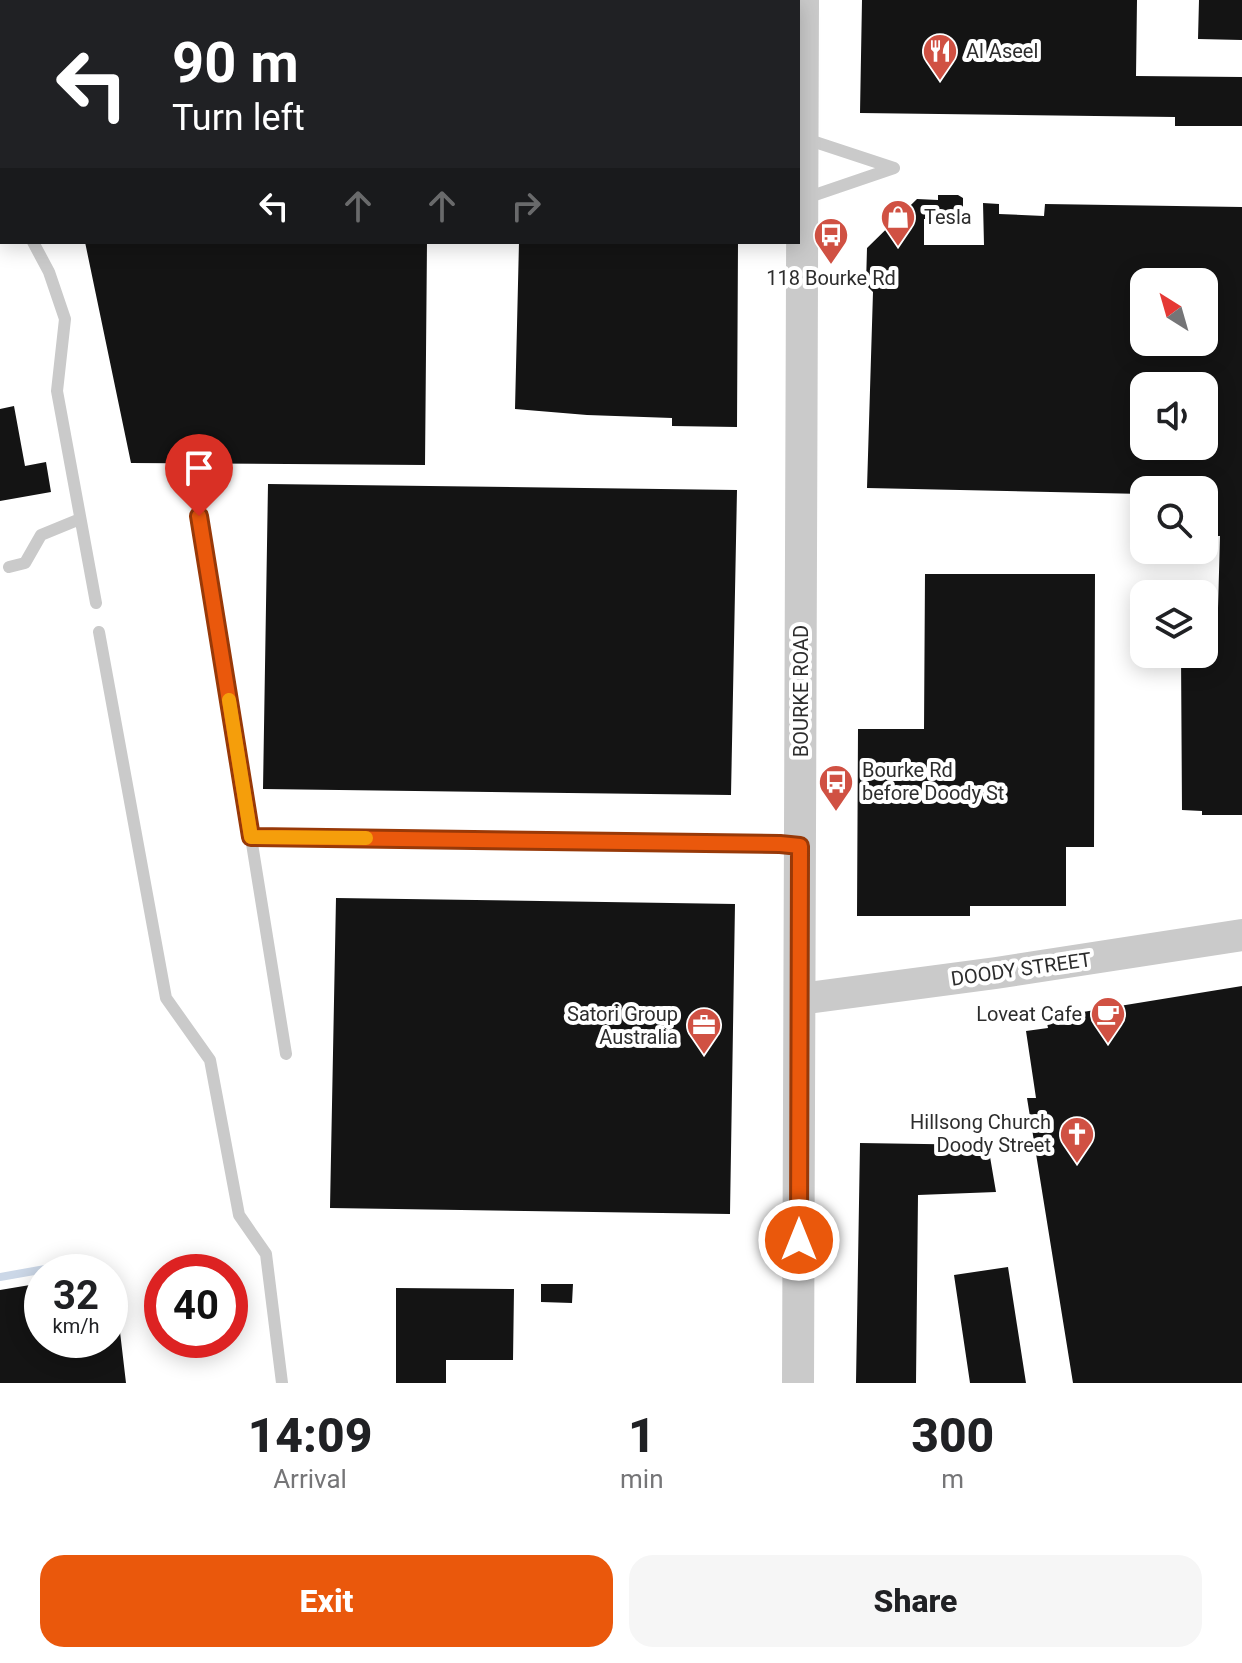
<!DOCTYPE html>
<html lang="en">
<head>
<meta charset="utf-8">
<style>
	:root { --surface:#fff; --page:#f6f6f6; --text:#202124; --muted:#757577; --accent:#ea580c }
	body { margin:0; font-family:Roboto,sans-serif; background:var(--page); color:var(--text); height:100vh; display:flex; flex-direction:column; font-size:30px; white-space:nowrap }
	* { box-sizing:border-box; margin:0 }
	p { font-size:26px; color:var(--muted) }
	.icon { flex:none; width:44px; height:44px; fill:none; stroke:currentColor; stroke-width:2; stroke-linecap:round; stroke-linejoin:round }
	.map { position:relative; height:1383px; overflow:hidden }
	.details { display:flex; flex-direction:column; background:var(--surface); flex:1 }
	.details>* { flex:none }
	.guide { position:absolute; left:0px; top:0px; width:800px; height:244px; box-shadow:0 4px 20px #0003; background:#202124; color:#fff; overflow:hidden }
	.needle { width:52px; rotate:323deg }
	.buttons { position:absolute; left:1130px; top:268px; display:grid; gap:16px }
	.buttons a { display:grid; place-items:center; width:88px; height:88px; border-radius:16px; background:var(--surface); box-shadow:0 4px 20px #0003; font-size:40px }
	.speed { position:absolute; left:24px; top:1254px; display:flex; gap:16px; font-size:40px; font-weight:700; text-align:center }
	.speed>* { display:grid; place-content:center; width:104px; height:104px; border-radius:50%; background:var(--surface); box-shadow:0 4px 20px #0003; line-height:1 }
	.speed small { font-size:20px; font-weight:400 }
	.speed .limit { border:12px solid #d22; background:#fff; color:#111 }
	.pin { position:absolute; display:grid; place-items:center; width:68px; height:68px; color:#fff; margin:-82px -34px; border-radius:50% 50% 50% 0; rotate:-45deg; box-shadow:0 0 8px #0007 }
	.pin .icon { rotate:45deg }
	.me { position:absolute; width:88px; margin:-44px; rotate:0deg; stroke-linejoin:round; filter:drop-shadow(0 0 6px #0008) }
	.turn { display:flex; align-items:center; gap:28px; height:168px; padding:0 40px; font-size:36px }
	.turn .icon { width:104px; height:104px; stroke-width:2.5 }
	.turn b { display:block; font-size:56px; line-height:68px }
	.lanes { display:flex; align-items:center; height:76px; padding:0 40px; background:#0003; justify-content:center; gap:40px; direction:ltr }
	.lanes .off { opacity:.35 }
	.eta { display:flex; justify-content:space-evenly; align-items:center; height:136px; text-align:center }
	.eta b { font-size:48px; font-weight:800; line-height:56px }
	.action { display:flex; gap:16px; margin-top:auto; padding:16px 40px }
	.action a { flex:1; height:92px; border-radius:24px; background:var(--accent); color:#fff; font-size:32px; font-weight:800; line-height:92px; text-align:center }
	.action a+a { background:var(--page); color:var(--text) }
	.map>svg:first-child { display:block }
	.lines { fill:none; stroke-linecap:round; stroke-linejoin:round }
	.stream { stroke:#cbd7e7; stroke-width:8 }
	.building { fill:#141414; fill-rule:evenodd }
	.service { stroke:#cacaca; stroke-width:12 }
	.tertiary { stroke:#cacaca; stroke-width:32 }
	.route-casing { stroke:#983908; stroke-width:20 }
	.route { stroke:#ea580c; stroke-width:14 }
	.slow { stroke:#f59e0b; stroke-width:14 }
	.labels { text-anchor:middle; stroke-width:8; stroke-linejoin:round; paint-order:stroke }
	.poi-label { font-size:20px; fill:#2d2d2d; stroke:#fff; text-anchor:start }
	.street-label { font-size:20px; fill:#2d2d2d; stroke:#fff }
</style>
</head>
<body>
<div class="map">
<svg width="1242" height="1383" viewBox="0 0 1242 1383">
	<rect width="100%" height="100%" fill="#fff"/>
	<g class="lines">
		<path class="stream" d="M0 1277 51 1268"/>
	</g>
	<path class="building" d="M862 0H1137L1136 76 1242 77V126H1175V117L860 113Z
		M1199 0H1242V40L1198 39Z
		M938 195H958L963 198V219H924V245H984L983 203 999 204V214L1044 216 1045 204 1242 207V815H1202V811L1182 810 1181 654H1204V607L1218 608 1220 536H1204V490H1144V494L867 488 873 292 866 285 867 248 917 199 938 200ZM1144 282H1204V342H1144ZM1144 386H1204V446H1144Z
		M85 242H427L425 465 131 463Z
		M519 242H738L737 427 672 426V418L587 415 515 409Z
		M14 406 25 466 46 462 51 492 0 501V409Z
		M268 484 737 490 731 795 263 789Z
		M925 574H1095L1094 847H1066V906H970V916H857L858 729H924Z
		M336 898 735 904 730 1214 330 1208Z
		M1242 986V1383H1073L1027 1098H1036L1026 1031 1048 1028 1046 1018Z
		M860 1143 988 1145 996 1192 918 1195 916 1383H856Z
		M1008 1267 1026 1383H970L954 1275Z
		M110 1272H113L126 1383H0V1290L42 1283V1340H110Z
		M541 1284H573L572 1303 541 1302Z
		M396 1288 514 1289 513 1360H446V1383H396Z"/>
	<g class="lines">
		<path class="service" d="M0 105 2 115
			M806 139 894 168
			M806 198 894 168
			M33 242 49 272 65 319 57 391 96 603
			M199 516 286 1054
			M9 567 25 563 41 535 80 519
			M99 632 166 998 210 1060 239 1215 266 1254 282 1383
			M251 837 780 844 800 846"/>
		<path class="tertiary" d="M800 999 996 973 1242 935
			M798 1383 803 0"/>
	</g>
	<g class="lines">
		<g class="route-casing">
			<path id="route" d="M199 516 251 837 780 844 800 846 799 1240"/>
		</g>
		<use href="#route" class="route"/>
		<path class="slow" d="M229 700 251 837 366 838"/>
	</g>
	<defs>
		<g id="restaurant-pin" transform="scale(1.8)"><path d="M0 17L-7.5 6A9.5 9.5 0 1 1 7.5 6Z" fill="#d05143" stroke="#fff"/><path d="M-5-6h1v4h1v-4h1v4h1v-4h1v5L-1.5 .5V6h-2V.5L-5-1ZM5-6V6H3V1.5H1.5Q1.5-4 5-6Z" fill="#fff"/></g>
		<g id="shop-pin" transform="scale(1.8)"><path d="M0 17L-7.5 6A9.5 9.5 0 1 1 7.5 6Z" fill="#d05143" stroke="#fff"/><path d="M-5-2.5h2.3a2.7 3.5 0 0 1 5.4 0H5L5.5 6h-11ZM-1.5-2.5h3a1.5 2.3 0 0 0-3 0Z" fill="#fff"/></g>
		<g id="bus-pin" transform="scale(1.8)"><path d="M0 17L-7.5 6A9.5 9.5 0 1 1 7.5 6Z" fill="#d05143" stroke="#fff"/><path d="M-5-6H5V4H4V6H2V4H-2V6H-4V4H-5ZM-3.5-4V0h7V-4ZM-3.5 1.2v1.5H-2V1.2ZM2 1.2v1.5H3.5V1.2Z" fill="#fff"/></g>
		<g id="cafe-pin" transform="scale(1.8)"><path d="M0 17L-7.5 6A9.5 9.5 0 1 1 7.5 6Z" fill="#d05143" stroke="#fff"/><path d="M-5.5-4.5H6V0H3Q3 3.5 0 3.5H-2.5Q-5.5 3.5-5.5 0ZM3-3.2v2h1.7v-2ZM-6 4.5H4V6H-6Z" fill="#fff"/></g>
		<g id="office-pin" transform="scale(1.8)"><path d="M0 17L-7.5 6A9.5 9.5 0 1 1 7.5 6Z" fill="#d05143" stroke="#fff"/><path d="M-6-3h4V-5.5h4V-3h4V5H-6ZM-1-4.5V-3h2v-1.5ZM-6 0V1H6V0Z" fill="#fff"/></g>
		<g id="church-pin" transform="scale(1.8)"><path d="M0 17L-7.5 6A9.5 9.5 0 1 1 7.5 6Z" fill="#d05143" stroke="#fff"/><path d="M-1.2-6h2.4v3.5h3.3v2.4h-3.3V6h-2.4V-.1h-3.3v-2.4h3.3Z" fill="#fff"/></g>
	</defs>
	<g fill-rule="evenodd">
		<use href="#restaurant-pin" x="940" y="51"/>
		<use href="#shop-pin" x="898" y="217"/>
		<use href="#bus-pin" x="831" y="235"/>
		<use href="#bus-pin" x="836" y="782"/>
		<use href="#cafe-pin" x="1108" y="1014"/>
		<use href="#office-pin" x="704" y="1025"/>
		<use href="#church-pin" x="1077" y="1134"/>
	</g>
	<g class="labels">
		<g class="poi-label">
			<text x="966" y="58">Al Aseel</text>
			<text x="924" y="224">Tesla</text>
			<text x="831" y="285" text-anchor="middle">118 Bourke Rd</text>
			<text x="862" y="777">Bourke Rd<tspan x="862" dy="23">before Doody St</tspan></text>
			<text x="678" y="1021" text-anchor="end">Satori Group<tspan x="678" dy="23">Australia</tspan></text>
			<text x="1082" y="1021" text-anchor="end">Loveat Cafe</text>
			<text x="1051" y="1129" text-anchor="end">Hillsong Church<tspan x="1051" dy="23">Doody Street</tspan></text>
		</g>
		<g class="street-label">
			<text transform="translate(801 691) rotate(-90)" y="7">BOURKE ROAD</text>
			<text transform="translate(1021 969) rotate(-8)" y="7">DOODY STREET</text>
		</g>
	</g>
</svg>
<div class="buttons">
<a><svg class="needle" viewBox="-14 -14 28 28"><path d="M0-13l5 13h-10z" fill="#e53935"/><path d="M0 13l5-13h-10z" fill="#757577"/></svg></a>
<a><svg class="icon" aria-label="sound" viewBox="0 0 24 24"><path d="M4 9h4l5-4v14l-5-4H4zM17 9q2 3 0 6"/></svg></a>
<a><svg class="icon" aria-label="search" viewBox="0 0 24 24"><circle cx="10" cy="10" r="6"/><path d="M15 15l6 6"/></svg></a>
<a><svg class="icon" aria-label="layers" viewBox="0 0 24 24"><path d="M12 4l9 5-9 5-9-5zM3 14l9 5 9-5"/></svg></a>
</div>
<div class="speed"><div>32<small>km/h</small></div><div class="limit">40</div></div>
<div class="pin" style="left:199px;top:516px;background:#d93025"><svg class="icon" aria-label="arrive" viewBox="0 0 24 24"><path d="M6 21V4h12l-3 4 3 4H6"/></svg></div>
<svg class="me" style="left:799px;top:1240px" viewBox="-20 -20 40 40"><circle r="17" fill="#ea580c" stroke="#fff" stroke-width="3"/><path d="M0-11L8 9 0 5-8 9z" fill="#fff"/></svg>
<div class="guide">
<div class="turn"><svg class="icon" aria-label="left" viewBox="0 0 24 24"><path d="M17 20v-9H6M10 6l-5 5 5 5"/></svg><div><b>90 m</b>Turn left</div></div>
<div class="lanes"><svg class="icon" aria-label="left" viewBox="0 0 24 24"><path d="M17 20v-9H6M10 6l-5 5 5 5"/></svg><svg class="icon off" aria-label="ahead" viewBox="0 0 24 24"><path d="M12 20V5M6 11l6-6 6 6"/></svg><svg class="icon off" aria-label="ahead" viewBox="0 0 24 24"><path d="M12 20V5M6 11l6-6 6 6"/></svg><svg class="icon off" aria-label="right" viewBox="0 0 24 24"><path d="M7 20v-9h11M14 6l5 5-5 5"/></svg></div>
</div>
</div>
<section class="details">
<div class="eta">
<div><b>14:09</b><p>Arrival</p></div>
<div><b>1</b><p>min</p></div>
<div><b>300</b><p>m</p></div>
</div>
<div class="action"><a>Exit</a><a>Share</a></div>
</section>
</body>
</html>
